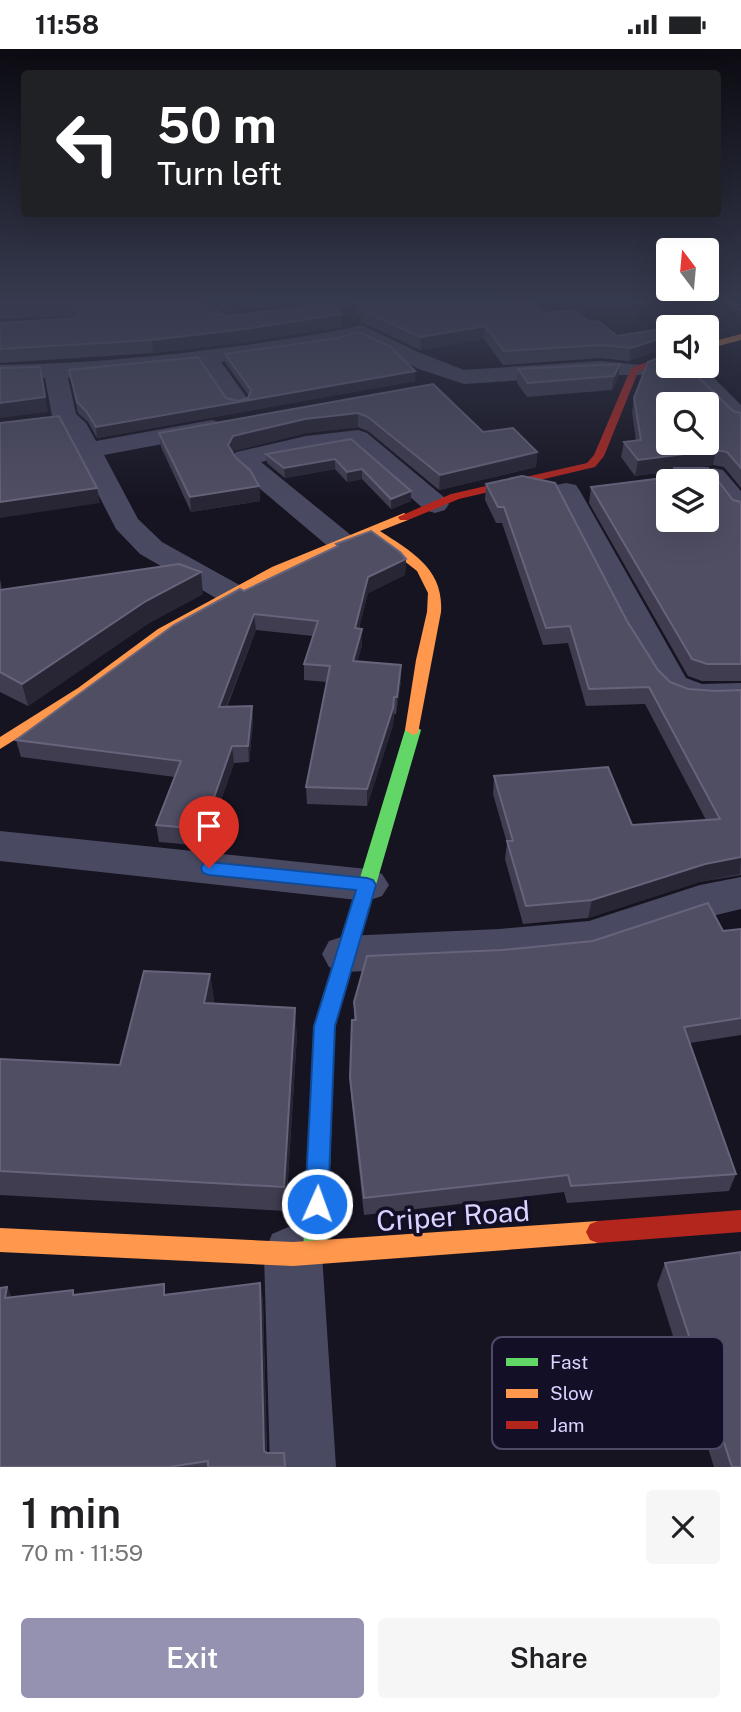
<!DOCTYPE html>
<html lang="en">
<head>
<meta charset="utf-8">
<style>
	:root { --surface:#fff; --page:#f6f6f6; --text:#202124; --muted:#757577; --accent:#9591b1 }
	body { margin:0; font-family:"Public Sans",sans-serif; background:var(--page); color:var(--text); height:100vh; display:flex; flex-direction:column; font-size:26px; white-space:nowrap }
	* { box-sizing:border-box; margin:0 }
	p { font-size:23px; color:var(--muted) }
	.icon { flex:none; width:38px; height:38px; fill:none; stroke:currentColor; stroke-width:2; stroke-linecap:round; stroke-linejoin:round }
	.map { position:relative; height:1418px; overflow:hidden }
	.panel { display:flex; flex-direction:column; background:var(--surface); flex:1 }
	.panel>* { flex:none }
	.banner { position:absolute; left:21px; top:21px; width:700px; height:147px; border-radius:7px; box-shadow:0 7px 28px #0002; background:#202124; color:#fff; overflow:hidden }
	.needle { width:46px; rotate:344deg }
	.tools { position:absolute; left:656px; top:189px; display:grid; gap:14px }
	.tools a { display:grid; place-items:center; width:63px; height:63px; border-radius:7px; background:var(--surface); box-shadow:0 7px 28px #0002; font-size:35px }
	.pin { position:absolute; display:grid; place-items:center; width:60px; height:60px; color:#fff; margin:-72px -30px; border-radius:50% 50% 50% 0; rotate:-45deg; box-shadow:0 0 7px #0007 }
	.pin .icon { rotate:45deg }
	.me { position:absolute; width:77px; margin:-38px; rotate:2deg; stroke-linejoin:round; filter:drop-shadow(0 0 5px #0008) }
	.turn { display:flex; align-items:center; gap:24px; height:147px; padding:0 21px; font-size:32px }
	.turn .icon { width:91px; height:91px; stroke-width:2.5 }
	.turn b { display:block; font-size:49px; line-height:60px }
	.round { display:grid; place-items:center; flex:none; width:74px; height:74px; border-radius:7px; background:var(--page) }
	.overview { display:flex; align-items:center; justify-content:space-between; height:119px; padding:0 21px }
	h1 { font-size:42px; font-weight:600; line-height:52px }
	.button { display:flex; gap:14px; margin-top:auto; padding:14px 21px }
	.button a { flex:1; height:80px; border-radius:7px; background:var(--accent); color:#fff; font-size:28px; font-weight:600; line-height:80px; text-align:center }
	.button a+a { background:var(--page); color:var(--text) }
	.status { display:flex; justify-content:space-between; align-items:center; height:49px; padding:0 35px; background:var(--surface); direction:ltr }
	.status svg { height:19px; fill:currentColor }
	.map>svg:first-child { display:block }
	.lines { fill:none; stroke-linecap:round; stroke-linejoin:round }
	.street { fill:#4a4962; fill-rule:evenodd }
	.fast { fill:#63d668; fill-rule:evenodd }
	.slow { fill:#ff974d; fill-rule:evenodd }
	.jam { fill:#b3261e; fill-rule:evenodd }
	.wall { fill:#403d50 }
	.shaded-wall { fill:#282635 }
	.building { fill:#504e63; stroke:#66637b; stroke-width:2; fill-rule:evenodd }
	.route { fill:#1a73e8; stroke:#114b97; stroke-width:2 }
	.labels { text-anchor:middle; stroke-width:7; stroke-linejoin:round; paint-order:stroke }
	.near-street-label { font-size:28px; fill:#d9d4ff; stroke:#130f26 }
	.key { fill:#130f26; stroke:#4e4a67; stroke-width:2 }
	.key-label { font-size:19px; fill:#d9d4ff }
</style>
</head>
<body>
<div class="status"><b>11:58</b><svg viewBox="0 0 49 12"><path d="M0 12V9h3v3zM5 12V6h3v6zM10 12V3h3v9zM15 12V0h3v12zM26 1h20v11H26zM47 4h2v5h-2z"/></svg></div>
<div class="map">
<svg width="741" height="1418" viewBox="0 0 741 1418">
	<rect width="100%" height="100%" fill="#161421"/>
	<g class="lines">
		<path class="street" d="M189 254H211L224 265 231 266 319 254H341L344 258 341 262 334 264 231 278 211 274Z
			M727 254H741V262L730 258Z
			M362 276 418 303 464 321 600 312 642 316 646 321 642 326H600L464 335 419 320 359 290 338 296 221 313 250 353 247 358 238 360 229 358 200 315 68 329 76 365 86 374 96 392 212 371 221 374 225 379 221 384 104 406 138 470 162 493 243 538 248 545 243 552 232 555 221 552 140 505 116 480 66 383 52 367 45 329 0 330V316C82 315 164 307 246 296 285 290 324 285 362 276Z
			M674 317H700L706 321 741 356V377L732 375Z
			M358 381 367 384 445 449 449 455 445 461 435 464 425 461 352 397 306 403 261 413 352 487 356 493 352 499 341 502 330 499 239 422 232 409 236 403 306 387Z
			M713 419 723 421 741 442V468L731 465 707 437V432H668V438L662 432 666 426Z
			M566 434 576 436 580 442 686 629 702 635 741 634V656C718 657 688 660 667 648 643 635 570 476 552 442L556 436Z
			M0 782 367 820 382 825 389 836 382 847 367 852 0 812Z
			M741 828V860L704 869 589 908 500 916 345 923 329 918 322 905 329 892 345 887 500 880 589 872 700 836Z
			M293 1176 314 1185 322 1205 336 1418H270L264 1205 272 1185Z"/>
		<path class="fast" d="M413 676 421 681 335 977 327 1203 323 1211 315 1215 307 1211 303 1203 315 977 405 681Z"/>
		<path class="slow" d="M741 285V291L707 300V294Z
			M404 464 410 468 408 471 380 482C412 503 444 520 441 563L418 684 413 686 405 681 416 611 427 563 428 544 417 522 371 486 280 524 168 586 88 645 0 700V688L78 639 158 580 272 518Z
			M598 1172 606 1175 610 1183 606 1191 598 1194 293 1217 0 1203V1179L293 1193Z"/>
		<path class="jam" d="M668 305V311L638 323 604 407 595 418 459 450 408 471H400L398 468 451 445 587 414 594 406 631 319Z
			M741 1161V1183L598 1194 590 1191 586 1183 590 1175 598 1172Z"/>
	</g>
	<path class="wall" d="M0 254H198L208 263 229 267 342 265V278L246 293 153 304 0 314V274L73 269 71 267 0 270Z
		M214 254H301L231 263 225 262Z
		M357 254H533L543 264 589 273 617 287 668 279 629 312 600 309 503 316 484 290 420 301 361 273V269L358 265Z
		M225 305 415 322V332L97 389 88 373 78 364 69 321 238 352 248 349 249 347 226 315Z
		M620 315 618 329 612 341 527 348 517 334 518 320Z
		M433 335 483 383 537 403 536 418 439 441 368 382 358 378 306 384 234 402 233 404 236 409 259 437 260 452 191 463 161 398 159 384Z
		M634 349 741 364V439L724 418 713 416 691 419 733 451 741 453V632H702L688 627 589 454 591 438 671 428 673 422 635 427 621 408 624 393 636 392 632 363Z
		M351 390 411 442V452L391 460 362 430 347 433 335 420 285 429 267 414 266 405Z
		M486 435 627 572 658 621 670 633 688 640 717 642 741 641V826L699 833 588 869 523 875 505 810 507 794 493 745 494 727 632 776 706 771 645 655 586 657 568 594 543 596 502 474H496L485 451Z
		M336 495 406 510 405 526 368 544 359 579 362 596 357 613 401 632 396 665H394L393 676 367 757 307 755 306 738 327 633 304 631V615L313 587 256 581 227 658 252 657 253 674 249 713 234 714 205 797 159 793 156 776 175 728 21 708 16 691 244 542 336 498Z
		M0 530 2 541 203 545 149 574 28 657 0 643Z
		M741 880V986L690 994 736 1125 729 1142 567 1154 564 1143 364 1166 351 1047 350 1029 354 971V953L502 901Z
		M210 925 214 951V955L297 985 286 1162 0 1146V1010L120 1016Z
		M665 1214 741 1418H714L657 1236Z
		M260 1234 263 1253 267 1404H284L286 1418H0L7 1238 12 1249 73 1241 75 1246H167Z"/>
	<path class="shaded-wall" d="M230 254H301L231 263Z
		M342 265V278L246 293 153 304 152 291Z
		M485 277 484 290 420 301 421 288Z
		M668 287V299L629 312 631 299Z
		M620 315 618 329 612 341 614 327Z
		M40 318 48 363 0 369V354Z
		M415 322V332L97 389 96 378Z
		M358 364V378L306 384 234 402 230 410 228 396 233 387 305 370Z
		M716 401 713 416 635 427 638 411Z
		M537 403 536 418 439 441 440 426Z
		M335 410V420L285 429 284 419Z
		M362 420V430L347 433V423Z
		M259 437 260 452 191 463 190 448Z
		M97 439 100 454 0 469V453Z
		M411 442V452L391 460V450Z
		M406 510 405 526 368 544 355 595V579L368 528Z
		M201 523 203 545 149 574 28 657 22 635 146 552Z
		M254 565 256 581 220 674 219 658Z
		M362 580V596L353 629V612Z
		M401 616V632L396 665 397 648Z
		M394 648 393 676 367 757V740Z
		M252 657 253 674 249 713 248 697Z
		M232 697 234 714 205 797 203 780Z
		M741 808 740 825 699 833 588 869 592 851 705 815Z
		M210 925 214 951 208 980 204 954Z
		M295 959 297 985 286 1162 284 1138Z
		M260 1234 263 1253 267 1418 264 1402Z
		M7 1238 16 1257 5 1249Z"/>
	<path class="building" d="M0 254H198L208 263 229 267 328 255 342 265 245 280 152 291 0 300V274L77 269 81 261 68 255 0 257Z
		M359 254H533L543 264 575 261 589 273 598 272 617 287 668 279V287L631 299 602 296 504 302 485 277 421 288 361 261 362 256Z
		M359 283 391 298 415 322 96 378 86 362 77 353 69 321 198 308 226 349 238 352 248 349 251 341 225 305 338 289Z
		M668 305V317H687L733 362 741 364V419L727 403 716 401 638 411 624 393 641 391 634 349 648 313ZM668 355H707V394H668Z
		M620 315 614 327 528 334 518 320Z
		M40 318 45 348 0 354V319Z
		M433 335 483 383 513 379 537 403 440 426 368 368 358 364 305 370 233 387 228 396 236 409 250 421 259 437 190 448 159 384Z
		M59 367 97 439 0 453V374Z
		M351 390 411 442 391 450 362 420 347 423 335 410 284 419 266 405Z
		M674 419H708L733 451 741 453V615H707L692 610 591 438 671 428ZM668 432H707V471H668Z
		M522 427 555 434 627 572 658 621 670 633 688 640 717 642 741 641V808L705 815 592 851 526 857 507 792H513L494 727 608 718 632 776 720 770 649 638 589 640 570 577 546 579 504 458H498L486 435Z
		M371 482 400 503 406 510 368 528 355 579 362 580 353 612 401 616 397 648H394L393 659 367 740 306 738 330 617 304 615 318 572 254 565 219 658 252 657 248 697H232L203 780 156 776 181 712 16 691 174 576 240 540 244 542 338 497 336 495Z
		M179 515 201 523 146 552 22 635 0 623V541Z
		M708 854 723 882 741 880V969L684 978 736 1125 571 1137 568 1126 364 1149 350 1029 352 971H356L354 953 367 907 502 901 593 892Z
		M144 922 210 925 204 954 295 959 284 1138 0 1122V1010L120 1016Z
		M741 1203V1418H732L665 1214Z
		M260 1234 264 1402 267 1404H284L285 1418H208V1412L169 1418H0V1239L7 1238 5 1249 73 1241V1246L164 1235V1246Z"/>
	<linearGradient id="sky" x2="0" y2="1"><stop stop-color="#0c0b12"/><stop offset="0.56" stop-color="#363a4e"/><stop offset="1" stop-color="#363a4e" stop-opacity="0"/></linearGradient>
	<rect width="741" height="452" fill="url(#sky)"/>
	<path class="route" d="M209 813 367 829 373 831 376 836 335 977 328 1155 325 1163 317 1166 309 1163 305 1155 314 977 356 841 209 826 203 824 201 819 203 815Z"/>
	<g class="labels">
		<g class="near-street-label">
			<text transform="translate(453 1167) rotate(-4)" y="10">Criper Road</text>
		</g>
	</g>
	<rect x="492" y="1288" width="232" height="112" rx="10" class="key"/>
	<rect x="506" y="1309" width="32" height="8" fill="#63d668"/>
	<rect x="506" y="1340" width="32" height="9" fill="#ff974d"/>
	<rect x="506" y="1372" width="32" height="8" fill="#b3261e"/>
	<g class="key-label">
		<text x="550" y="1320">Fast</text>
		<text x="550" y="1351">Slow</text>
		<text x="550" y="1383">Jam</text>
	</g>
</svg>
<div class="tools">
<a><svg class="needle" viewBox="-14 -14 28 28"><path d="M0-13l5 13h-10z" fill="#e53935"/><path d="M0 13l5-13h-10z" fill="#757577"/></svg></a>
<a><svg class="icon" aria-label="sound" viewBox="0 0 24 24"><path d="M4 9h4l5-4v14l-5-4H4zM17 9q2 3 0 6"/></svg></a>
<a><svg class="icon" aria-label="search" viewBox="0 0 24 24"><circle cx="10" cy="10" r="6"/><path d="M15 15l6 6"/></svg></a>
<a><svg class="icon" aria-label="layers" viewBox="0 0 24 24"><path d="M12 4l9 5-9 5-9-5zM3 14l9 5 9-5"/></svg></a>
</div>
<div class="pin" style="left:209px;top:819px;background:#d93025"><svg class="icon" aria-label="arrive" viewBox="0 0 24 24"><path d="M6 21V4h12l-3 4 3 4H6"/></svg></div>
<svg class="me" style="left:317px;top:1155px" viewBox="-20 -20 40 40"><circle r="17" fill="#1a73e8" stroke="#fff" stroke-width="3"/><path d="M0-11L8 9 0 5-8 9z" fill="#fff"/></svg>
<div class="banner">
<div class="turn"><svg class="icon" aria-label="left" viewBox="0 0 24 24"><path d="M17 20v-9H6M10 6l-5 5 5 5"/></svg><div><b>50 m</b>Turn left</div></div>
</div>
</div>
<section class="panel">
<div class="overview"><div><h1>1 min</h1><p>70 m · 11:59</p></div><a class="round"><svg class="icon" aria-label="close" viewBox="0 0 24 24"><path d="M6 6l12 12M18 6L6 18"/></svg></a></div>
<div class="button"><a>Exit</a><a>Share</a></div>
</section>
</body>
</html>
